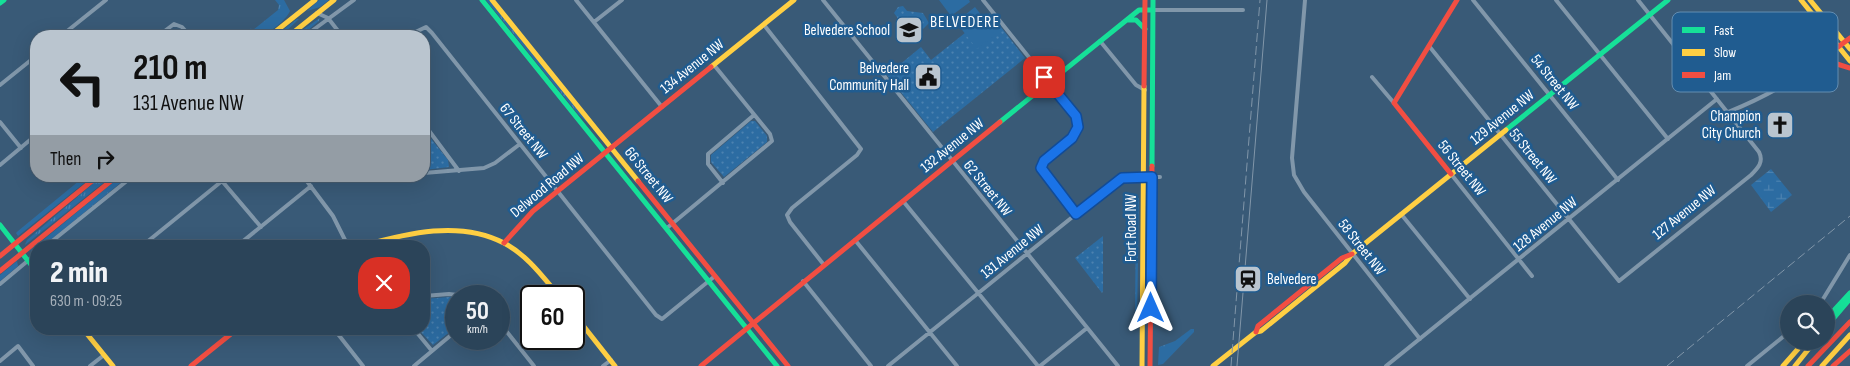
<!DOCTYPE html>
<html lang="en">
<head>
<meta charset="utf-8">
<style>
	:root { --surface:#2b4459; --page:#334b5f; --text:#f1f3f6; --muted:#a6b0ba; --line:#475c6f }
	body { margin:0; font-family:"Sofia Sans Condensed",sans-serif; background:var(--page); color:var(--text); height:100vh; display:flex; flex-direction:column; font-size:19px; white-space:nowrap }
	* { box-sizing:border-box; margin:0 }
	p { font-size:16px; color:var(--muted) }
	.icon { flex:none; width:28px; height:28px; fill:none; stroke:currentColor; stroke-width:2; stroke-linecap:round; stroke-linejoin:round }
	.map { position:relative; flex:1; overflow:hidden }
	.sheet { position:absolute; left:30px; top:240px; width:400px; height:95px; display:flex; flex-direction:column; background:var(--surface); border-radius:20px; box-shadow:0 5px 20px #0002,0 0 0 1px var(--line) }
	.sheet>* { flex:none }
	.guide { position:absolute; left:30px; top:30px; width:400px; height:152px; border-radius:20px; box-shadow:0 5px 20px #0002,0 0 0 1px var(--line); background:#bac5cf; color:#111; overflow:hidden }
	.tools { position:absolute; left:1780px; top:295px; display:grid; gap:10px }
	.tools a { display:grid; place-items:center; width:55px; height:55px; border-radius:50%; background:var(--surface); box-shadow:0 5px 20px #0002,0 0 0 1px var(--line); font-size:25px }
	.speed { position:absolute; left:445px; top:285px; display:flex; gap:10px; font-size:25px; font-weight:700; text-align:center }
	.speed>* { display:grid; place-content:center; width:65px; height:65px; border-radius:50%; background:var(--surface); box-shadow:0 5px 20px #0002,0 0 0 1px var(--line); line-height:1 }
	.speed small { font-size:12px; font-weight:400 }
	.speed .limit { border:2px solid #111; border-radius:8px; background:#fff; color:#111 }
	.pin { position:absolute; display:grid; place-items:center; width:42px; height:42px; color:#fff; margin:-21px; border-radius:10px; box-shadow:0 2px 8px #0006 }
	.me { position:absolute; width:55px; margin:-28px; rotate:0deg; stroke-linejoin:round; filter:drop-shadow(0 0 4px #0008) }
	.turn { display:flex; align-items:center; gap:18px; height:105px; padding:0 20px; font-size:22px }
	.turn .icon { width:65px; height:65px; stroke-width:2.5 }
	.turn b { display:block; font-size:35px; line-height:42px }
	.then { display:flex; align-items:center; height:48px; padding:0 20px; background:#0003; gap:10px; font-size:19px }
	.round { display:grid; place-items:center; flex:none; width:52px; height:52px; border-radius:20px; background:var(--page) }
	.headline { display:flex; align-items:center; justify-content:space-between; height:85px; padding:0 20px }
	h1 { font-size:30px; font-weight:800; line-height:38px }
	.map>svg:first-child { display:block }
	.grass { fill:url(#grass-tufts) }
	.wetland { fill:url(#wetland-marsh) }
	.park { fill:url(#park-dots) }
	.pitch { fill:#2c6ca2 }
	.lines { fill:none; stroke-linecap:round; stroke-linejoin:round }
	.street { stroke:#8197aa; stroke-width:4 }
	.fast { stroke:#16e098; stroke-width:5 }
	.slow { stroke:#ffcf43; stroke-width:5 }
	.jam { stroke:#f24e42; stroke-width:5 }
	.tram { stroke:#8196a9; stroke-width:1 }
	.rail { stroke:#8196a9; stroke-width:1; stroke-dasharray:9 4; stroke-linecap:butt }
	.route-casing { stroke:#114b97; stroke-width:12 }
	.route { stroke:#1a73e8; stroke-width:9 }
	.labels { text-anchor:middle; stroke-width:5; stroke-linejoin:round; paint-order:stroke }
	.poi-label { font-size:15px; fill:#fff; stroke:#205c90; text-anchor:end }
	.street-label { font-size:15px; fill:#fff; stroke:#205c90 }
	.neighbourhood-label { font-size:16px; letter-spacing:1px; fill:#fff; stroke:#205c90 }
	.key { fill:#205c90; stroke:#638db1; stroke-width:1 }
	.key-label { font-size:14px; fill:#fff }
</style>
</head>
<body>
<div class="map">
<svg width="1850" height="366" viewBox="0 0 1850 366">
	<defs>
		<pattern id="grass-tufts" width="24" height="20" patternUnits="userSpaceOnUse" patternTransform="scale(1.25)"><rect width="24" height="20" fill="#2c6ca2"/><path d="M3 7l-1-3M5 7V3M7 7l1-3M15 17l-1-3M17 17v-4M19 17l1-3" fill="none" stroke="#4c82b0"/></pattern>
		<pattern id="wetland-marsh" width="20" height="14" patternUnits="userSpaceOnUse" patternTransform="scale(1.25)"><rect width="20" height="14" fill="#2c6ca2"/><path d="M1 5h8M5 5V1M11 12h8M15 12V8" fill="none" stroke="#4c82b0"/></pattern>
		<pattern id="park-dots" width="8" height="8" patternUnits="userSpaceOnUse" patternTransform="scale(1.25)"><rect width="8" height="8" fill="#2c6ca2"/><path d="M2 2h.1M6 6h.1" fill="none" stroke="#4c82b0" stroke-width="1.8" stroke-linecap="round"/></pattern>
	</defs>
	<rect width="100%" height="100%" fill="#395a77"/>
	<path class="grass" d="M275 0H284L290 11C286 20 267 37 256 35L250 28 253 30 278 10 279 5Z
		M319 0H329L320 7 307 11Z
		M486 0H489L590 125 578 114Z
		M320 18 319 21 301 36H293Z
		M297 19H299L281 36H275Z
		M85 176H93L18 236 16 233 18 231Z
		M102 176H112L25 245 27 240Z
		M121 176H129L43 246H36V251L34 254 31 250Z
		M1136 198H1139L1137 321 1135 318Z
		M17 261 18 266 0 281V275Z
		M1191 329H1194V332L1163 364 1158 365 1159 347 1175 341Z"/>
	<path class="wetland" d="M1771 169 1792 195 1771 212 1751 185Z"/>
	<path class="park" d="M903 6 907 11 923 13 929 23 923 29 919 25 914 28 910 20H899L894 13 898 7Z
		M990 13 1025 58 933 132 887 75 921 47 931 60Z
		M751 121H755L767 136V142L724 177 711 162V155Z
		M424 130 448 160 449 167 424 170Z
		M1103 236V291L1102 293 1075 258Z
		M449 297H456V327L433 345 418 329H424V299Z"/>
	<path class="pitch" d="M939 0H969L970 2 951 16Z
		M975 7 996 34 977 49 956 22Z"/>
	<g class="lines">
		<path class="street" d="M576 0 662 107
			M823 0 1118 366
			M983 0 1076 116C1085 144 1047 146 1041 168L1076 214
			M1305 0 1292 158 1294 175 1304 192 1420 339
			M1473 0 1618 180
			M1556 0 1668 139
			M1153 10H1243
			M317 13 328 18 342 36
			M594 22 622 0
			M764 25 861 149 857 155 792 208 787 215 790 222 824 265
			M61 36 106 0
			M158 36 174 24 182 27 190 36
			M305 36 354 0
			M407 36 426 27 432 33 656 315 662 319 715 276
			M1100 41 1136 85 1145 90
			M1429 46 1619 281 1751 175C1758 168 1764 162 1759 152L1638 0
			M1372 77 1394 103
			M0 85 36 56
			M1728 112C1769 96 1804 75 1838 47
			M0 122 21 148
			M424 124 459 171
			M0 165 36 135
			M424 173 484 168 495 163 520 144
			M1451 174 1532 276
			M303 176 333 216 348 246
			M723 183 708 164V154L754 115
			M903 201 1038 366
			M1401 214 1470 299
			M667 228 772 141 770 134 714 65
			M855 240 957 366
			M46 246 133 176
			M142 246 222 181 261 227
			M237 246 311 186
			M803 281 871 366
			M0 284 36 254
			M424 296 449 294 466 296
			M1820 304 1850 255
			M499 322 534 366
			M334 329 363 366
			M414 329 432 351
			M0 361 18 346 33 366
			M90 366 104 355
			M414 366 456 331
			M603 366 611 360
			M888 366 1117 181 1133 177H1160
			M1040 366 1087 328
			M1386 366 1717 99
			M1747 366 1789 332"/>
		<path class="fast" d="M482 0 777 366
			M0 3 4 0
			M1127 20H1136L1145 29
			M1000 122 1139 10H1153
			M1506 130 1668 0
			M1152 166 1153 0
			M0 225 36 271
			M1826 319 1850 293
			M1826 327 1850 299"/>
		<path class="slow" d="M492 0 638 181
			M1801 0 1850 61
			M1810 0 1850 49
			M270 36 315 0
			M289 36 334 0
			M711 67 794 0
			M362 246C407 233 460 220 504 243 527 255 543 277 559 296
			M574 314 615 366
			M83 329 113 366
			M1142 366 1144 86
			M1213 366 1256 332 1261 331 1345 263 1352 254 1506 130
			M1783 366 1805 341
			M1795 366 1815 341
			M1822 366 1850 335"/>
		<path class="jam" d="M1838 47 1850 38
			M1811 69 1837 64 1850 68
			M1144 86 1145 0
			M1451 174 1394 103 1457 0
			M638 181 788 366
			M504 243 533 211 711 67
			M0 256 98 176
			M0 271 117 176
			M1256 332 1258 326 1342 258 1352 254
			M191 366 237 329
			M701 366 1000 122
			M1150 366 1152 166
			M1808 366 1850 322
			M1833 366 1850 351"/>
		<path class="tram" d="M1237 366 1267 0"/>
		<path class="rail" d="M1231 366 1260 0
			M1667 366 1850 216"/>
	</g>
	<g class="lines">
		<g class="route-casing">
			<path id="route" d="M1044 77 1076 116 1078 127 1072 138 1044 161 1041 168 1076 214 1122 178 1152 177 1151 308"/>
		</g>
		<use href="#route" class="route"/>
	</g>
	<defs>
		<g id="school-square" transform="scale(1.4375)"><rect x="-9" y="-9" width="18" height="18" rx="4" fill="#bac5cf" stroke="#205c90"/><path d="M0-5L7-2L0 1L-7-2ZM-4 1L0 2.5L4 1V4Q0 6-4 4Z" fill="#111"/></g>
		<g id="civic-square" transform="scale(1.4375)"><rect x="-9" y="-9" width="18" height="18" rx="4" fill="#bac5cf" stroke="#205c90"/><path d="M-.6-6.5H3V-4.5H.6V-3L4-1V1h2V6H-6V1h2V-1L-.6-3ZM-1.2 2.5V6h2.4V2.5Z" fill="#111"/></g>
		<g id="church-square" transform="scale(1.4375)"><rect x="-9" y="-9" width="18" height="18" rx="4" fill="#bac5cf" stroke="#205c90"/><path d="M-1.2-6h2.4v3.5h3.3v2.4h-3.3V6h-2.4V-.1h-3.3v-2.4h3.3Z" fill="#111"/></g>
		<g id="station-square" transform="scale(1.4375)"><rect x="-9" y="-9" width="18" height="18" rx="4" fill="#bac5cf" stroke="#205c90"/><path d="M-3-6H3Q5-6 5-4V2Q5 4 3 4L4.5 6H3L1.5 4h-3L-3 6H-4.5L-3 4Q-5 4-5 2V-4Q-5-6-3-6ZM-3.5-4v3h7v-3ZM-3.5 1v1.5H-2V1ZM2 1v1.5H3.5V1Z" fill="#111"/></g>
	</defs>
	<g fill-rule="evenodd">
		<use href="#school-square" x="909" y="30"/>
		<use href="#civic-square" x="928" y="77"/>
		<use href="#church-square" x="1780" y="125"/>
		<use href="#station-square" x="1248" y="279"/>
	</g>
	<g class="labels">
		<g class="poi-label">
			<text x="890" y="35">Belvedere School</text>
			<text x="909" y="73">Belvedere<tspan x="909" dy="17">Community Hall</tspan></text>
			<text x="1761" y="121">Champion<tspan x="1761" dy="17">City Church</tspan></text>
			<text x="1267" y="284" text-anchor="start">Belvedere</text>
		</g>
		<g class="street-label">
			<text transform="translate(692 66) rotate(-39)" y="5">134 Avenue NW</text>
			<text transform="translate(1555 82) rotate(51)" y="5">54 Street NW</text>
			<text transform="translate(1502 117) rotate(-39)" y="5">129 Avenue NW</text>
			<text transform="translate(524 131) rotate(51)" y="5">67 Street NW</text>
			<text transform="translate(952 145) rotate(-39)" y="5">132 Avenue NW</text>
			<text transform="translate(1533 156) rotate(51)" y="5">55 Street NW</text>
			<text transform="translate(1462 168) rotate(51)" y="5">56 Street NW</text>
			<text transform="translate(649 175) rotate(51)" y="5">66 Street NW</text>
			<text transform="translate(547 185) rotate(-40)" y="5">Delwood Road NW</text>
			<text transform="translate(988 188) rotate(51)" y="5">62 Street NW</text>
			<text transform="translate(1684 212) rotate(-39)" y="5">127 Avenue NW</text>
			<text transform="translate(1545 224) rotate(-39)" y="5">128 Avenue NW</text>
			<text transform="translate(1131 228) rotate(-90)" y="5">Fort Road NW</text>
			<text transform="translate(1362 247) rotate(52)" y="5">58 Street NW</text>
			<text transform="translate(1012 251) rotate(-39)" y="5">131 Avenue NW</text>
		</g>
		<g class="neighbourhood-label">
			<text x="965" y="27">BELVEDERE</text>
		</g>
	</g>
	<rect x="1672" y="12" width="166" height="80" rx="8" class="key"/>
	<rect x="1682" y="27" width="23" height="6" fill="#16e098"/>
	<rect x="1682" y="49" width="23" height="7" fill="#ffcf43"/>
	<rect x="1682" y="72" width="23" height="6" fill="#f24e42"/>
	<g class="key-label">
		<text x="1714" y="35">Fast</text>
		<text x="1714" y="57">Slow</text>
		<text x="1714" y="80">Jam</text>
	</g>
</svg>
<div class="tools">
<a><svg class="icon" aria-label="search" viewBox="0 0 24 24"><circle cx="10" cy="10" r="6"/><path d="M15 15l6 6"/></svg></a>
</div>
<div class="speed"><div>50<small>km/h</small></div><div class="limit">60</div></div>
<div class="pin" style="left:1044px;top:77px;background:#d93025"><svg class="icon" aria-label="arrive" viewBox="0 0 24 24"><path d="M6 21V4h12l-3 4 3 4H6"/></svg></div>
<svg class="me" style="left:1151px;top:308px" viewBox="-20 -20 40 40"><path d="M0-17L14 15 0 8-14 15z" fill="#1a73e8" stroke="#fff" stroke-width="4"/></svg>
<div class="guide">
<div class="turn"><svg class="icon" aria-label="left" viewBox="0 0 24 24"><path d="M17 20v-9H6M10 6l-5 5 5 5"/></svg><div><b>210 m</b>131 Avenue NW</div></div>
<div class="then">Then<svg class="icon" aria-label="right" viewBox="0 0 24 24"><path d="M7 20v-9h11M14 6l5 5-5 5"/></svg></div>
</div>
<section class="sheet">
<div class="headline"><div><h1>2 min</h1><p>630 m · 09:25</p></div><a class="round" style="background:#d93025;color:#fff"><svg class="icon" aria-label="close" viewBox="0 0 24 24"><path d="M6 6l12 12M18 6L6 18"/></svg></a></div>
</section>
</div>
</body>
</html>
